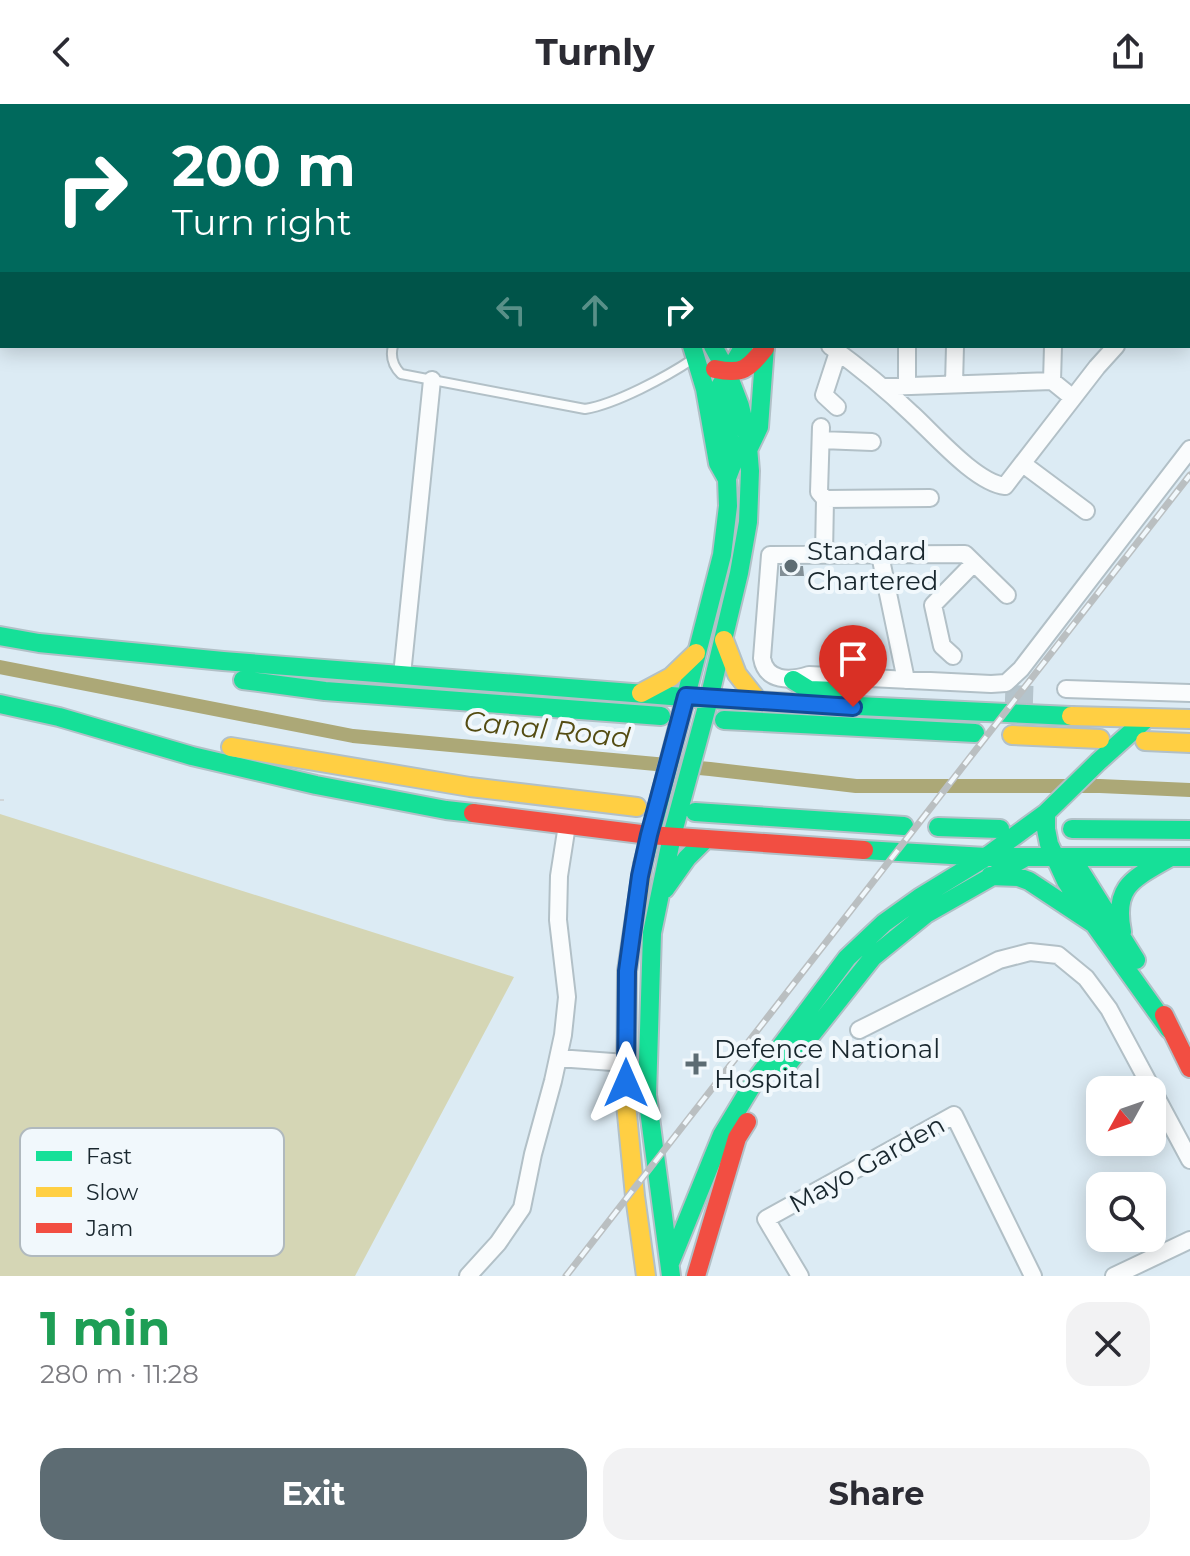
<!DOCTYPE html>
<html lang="en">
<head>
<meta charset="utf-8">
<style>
	:root { --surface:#fff; --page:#f2f2f3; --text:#2b2b33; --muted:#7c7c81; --accent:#5d6c73 }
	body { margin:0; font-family:Montserrat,sans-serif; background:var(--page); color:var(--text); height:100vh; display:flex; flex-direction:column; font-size:30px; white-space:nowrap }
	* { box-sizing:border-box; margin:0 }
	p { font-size:26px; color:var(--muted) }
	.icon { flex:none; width:44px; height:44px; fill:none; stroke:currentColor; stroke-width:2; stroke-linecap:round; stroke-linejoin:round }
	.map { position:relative; height:1172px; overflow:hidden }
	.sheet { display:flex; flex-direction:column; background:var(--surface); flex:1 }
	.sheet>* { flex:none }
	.hud { position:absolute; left:0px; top:0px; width:1190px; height:244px; box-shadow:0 4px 20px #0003; background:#00695c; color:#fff; overflow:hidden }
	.needle { width:52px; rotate:230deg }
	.tools { position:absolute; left:1086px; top:972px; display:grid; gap:16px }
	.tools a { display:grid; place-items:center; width:80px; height:80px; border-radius:16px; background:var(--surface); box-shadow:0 4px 20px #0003; font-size:40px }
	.pin { position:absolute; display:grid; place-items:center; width:68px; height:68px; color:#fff; margin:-82px -34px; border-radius:50% 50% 50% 0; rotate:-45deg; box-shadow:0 0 8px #0007 }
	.pin .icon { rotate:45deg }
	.me { position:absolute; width:88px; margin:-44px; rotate:0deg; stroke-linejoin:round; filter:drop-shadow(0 0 6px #0008) }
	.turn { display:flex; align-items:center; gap:28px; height:168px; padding:0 40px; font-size:36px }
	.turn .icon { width:104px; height:104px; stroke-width:2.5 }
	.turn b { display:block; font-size:56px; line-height:68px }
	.lanes { display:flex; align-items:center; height:76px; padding:0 40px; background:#0003; justify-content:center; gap:40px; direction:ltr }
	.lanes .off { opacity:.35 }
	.round { display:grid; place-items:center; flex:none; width:84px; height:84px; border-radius:24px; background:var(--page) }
	.head { display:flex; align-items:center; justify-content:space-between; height:136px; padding:0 40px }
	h1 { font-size:48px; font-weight:700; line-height:60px; color:#1e9e55 }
	.button { display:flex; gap:16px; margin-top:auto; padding:16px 40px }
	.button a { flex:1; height:92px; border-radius:24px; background:var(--accent); color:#fff; font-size:32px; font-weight:700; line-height:92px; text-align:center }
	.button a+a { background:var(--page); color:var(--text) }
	header { display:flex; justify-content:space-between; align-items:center; height:104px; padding:0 40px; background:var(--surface); font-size:36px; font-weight:700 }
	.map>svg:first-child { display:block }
	.green { fill:#d5d6b5 }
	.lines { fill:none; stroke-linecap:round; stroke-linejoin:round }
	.canal { stroke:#aca877; stroke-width:14 }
	.building { fill:#839097 }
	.highway-tunnel { stroke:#b5c4cc; stroke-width:28; stroke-dasharray:28 14; stroke-linecap:butt }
	.lane-casing { stroke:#b2c0c7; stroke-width:12 }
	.street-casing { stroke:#b2c0c7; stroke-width:20 }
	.fast-casing { stroke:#b2c0c7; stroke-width:22 }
	.slow-casing { stroke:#b2c0c7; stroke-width:22 }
	.jam-casing { stroke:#b2c0c7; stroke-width:22 }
	.path { stroke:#d1d6d9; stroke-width:2; stroke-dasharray:4 6; stroke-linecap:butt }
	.lane { stroke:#fafcfd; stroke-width:8 }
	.street { stroke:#fafcfd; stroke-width:16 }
	.fast { stroke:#16e098; stroke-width:18 }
	.slow { stroke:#ffcf43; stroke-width:18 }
	.jam { stroke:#f24e42; stroke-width:18 }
	.rail-casing { stroke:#babfc1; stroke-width:7 }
	.rail { stroke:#f1f8fc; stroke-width:4; stroke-dasharray:12; stroke-linecap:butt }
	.route-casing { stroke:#114b97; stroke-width:20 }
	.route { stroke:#1a73e8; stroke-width:14 }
	.poi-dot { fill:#5d6c73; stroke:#f1f8fc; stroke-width:3 }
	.labels { text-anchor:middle; stroke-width:8; stroke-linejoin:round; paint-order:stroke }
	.poi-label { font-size:26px; fill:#19272e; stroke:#f1f8fc; text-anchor:start }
	.street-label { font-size:26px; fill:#19272e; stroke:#f1f8fc }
	.water-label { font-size:28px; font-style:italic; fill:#544c12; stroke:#f1f8fc }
	.key { fill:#f1f8fc; stroke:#b0b9be; stroke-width:2 }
	.key-label { font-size:22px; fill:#19272e }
</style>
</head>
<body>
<header><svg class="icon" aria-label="back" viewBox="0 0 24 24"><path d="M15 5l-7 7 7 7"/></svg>Turnly<svg class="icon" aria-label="share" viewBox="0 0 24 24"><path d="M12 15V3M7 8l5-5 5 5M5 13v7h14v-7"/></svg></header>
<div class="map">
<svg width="1190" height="1172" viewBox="0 0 1190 1172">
	<rect width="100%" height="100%" fill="#dcebf4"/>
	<path class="green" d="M0 710 514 873 355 1172H0Z"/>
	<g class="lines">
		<path class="canal" d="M0 563 353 632 710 665 856 682H1100L1190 686"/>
	</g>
	<path class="building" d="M780 462H803L804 472H780Z"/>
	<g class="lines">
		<path class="highway-tunnel" d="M1005 595 1035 596"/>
		<g class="lane-casing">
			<path id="lane" d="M393 242C390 253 393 262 401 270L585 305C616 300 666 273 693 255"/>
		</g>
		<g class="street-casing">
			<path id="street" d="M104 0V2
				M319 0 320 2
				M414 0 415 2
				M631 0 632 2
				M690 0 691 2
				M1016 0 1028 2
				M1065 0 1066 2
				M1156 0 1157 2
				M169 2 170 0
				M220 2 222 0
				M999 2V0
				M1126 2 1129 0
				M1188 42 1190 44
				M1188 94 1190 98
				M1188 160 1190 158
				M0 232H2
				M830 242C859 263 886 285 912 310 934 330 976 379 1005 382L1097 263 1116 242
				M1052 277 1053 242
				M954 280 955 242
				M907 282V242
				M882 283 1052 277 1073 294
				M837 303 824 291 838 248
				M821 323 819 388 825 395 824 451
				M821 336 872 338
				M1023 360 1086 407
				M825 395 930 394
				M880 451 906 576
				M1007 491 965 450 770 451 762 554C766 578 790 577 809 571L991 580 1006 579 1021 565 1190 345
				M953 552 942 542 933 501 974 459
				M402 571 432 276
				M1066 585 1190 589
				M859 926 999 856 1030 848 1058 851 1086 874 1109 905 1190 1056
				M558 954 626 959
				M468 1172 498 1139 522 1104 533 1050 553 977 563 931 567 893 558 816 559 772 567 721
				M800 1172 766 1115 954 1011 1033 1172
				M1114 1172 1190 1136"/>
		</g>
		<g class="fast-casing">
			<path id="fast" d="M555 0 556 2
				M767 0V2
				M749 344 759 323 765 242
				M727 374 732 361 730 338 719 284 744 242
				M0 532 39 539 223 557 709 595 1071 612
				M243 576 325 587 661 612
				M793 576 809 586 837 587
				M0 600 59 613 192 652 316 681 446 706 473 709
				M724 616 975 629
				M695 708 904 722
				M1046 709V725L1049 740 1066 777 1094 820 1169 925
				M938 723 1000 725
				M1072 725 1190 726
				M864 746 986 753H1190
				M1072 754 1136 856
				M643 761 722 451 728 402 727 375 718 359 705 285 692 242
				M990 772 1018 773 1029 777 1094 820
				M665 785 687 754 706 735
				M1122 828C1113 782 1133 775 1169 754
				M784 965 873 853 926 810 1026 753
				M670 1159 722 1031 754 978 847 854 884 819 919 794 986 753 1046 709 1098 658 1147 614
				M671 1172 647 991 652 829 672 732 709 595 739 469 748 418 750 367 747 331 740 302 727 268 713 242"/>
		</g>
		<g class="slow-casing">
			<path id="slow" d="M531 0 532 2
				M784 0V2
				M724 536 737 570 759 598
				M641 589 671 573 696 549
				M1071 612 1190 615
				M1012 631 1100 635
				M1145 637 1190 639
				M231 643 470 683 637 703
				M643 761 627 867 626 1000 635 1092 646 1172"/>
		</g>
		<g class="jam-casing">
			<path id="jam" d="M715 265C743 271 748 265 765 244
				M473 709 649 731 864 746
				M1164 911 1190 964
				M696 1172 737 1034 747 1018"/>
		</g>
		<path class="path" d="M0 696H9"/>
		<use href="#lane" class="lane"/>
		<use href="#street" class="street"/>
		<use href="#fast" class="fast"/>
		<use href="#slow" class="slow"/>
		<use href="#jam" class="jam"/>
		<g class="rail-casing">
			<path id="rail" d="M566 1172 1190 371"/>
		</g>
		<use href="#rail" class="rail"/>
	</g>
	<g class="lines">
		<g class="route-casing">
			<path id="route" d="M626 979 627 867 640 772 649 731 686 592 853 603"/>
		</g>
		<use href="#route" class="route"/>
	</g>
	<g class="poi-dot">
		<circle cx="791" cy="462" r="8"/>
		<path d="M692 948h8v8h8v8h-8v8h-8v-8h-8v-8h8z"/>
	</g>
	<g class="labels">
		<g class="poi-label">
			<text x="807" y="456">Standard<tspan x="807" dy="30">Chartered</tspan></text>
			<text x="714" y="954">Defence National<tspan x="714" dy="30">Hospital</tspan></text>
		</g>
		<g class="street-label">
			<text transform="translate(867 1060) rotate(-29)" y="9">Mayo Garden</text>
		</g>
		<g class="water-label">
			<text transform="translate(547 625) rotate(6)" y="10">Canal Road</text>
		</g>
	</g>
	<rect x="20" y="1024" width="264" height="128" rx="12" class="key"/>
	<rect x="36" y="1047" width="36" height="10" fill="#16e098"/>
	<rect x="36" y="1083" width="36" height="10" fill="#ffcf43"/>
	<rect x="36" y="1119" width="36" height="10" fill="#f24e42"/>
	<g class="key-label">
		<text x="86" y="1060">Fast</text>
		<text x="86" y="1096">Slow</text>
		<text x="86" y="1132">Jam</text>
	</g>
</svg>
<div class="tools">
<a><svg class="needle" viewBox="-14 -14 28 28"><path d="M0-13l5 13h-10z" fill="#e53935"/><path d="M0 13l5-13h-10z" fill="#7c7c81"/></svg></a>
<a><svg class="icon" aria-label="search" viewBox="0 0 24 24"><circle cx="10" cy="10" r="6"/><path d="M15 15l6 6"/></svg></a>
</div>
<div class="pin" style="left:853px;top:603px;background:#d93025"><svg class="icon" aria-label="arrive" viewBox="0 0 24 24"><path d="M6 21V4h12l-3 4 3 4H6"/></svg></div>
<svg class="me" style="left:626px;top:979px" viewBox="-20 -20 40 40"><path d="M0-17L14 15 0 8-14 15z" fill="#1a73e8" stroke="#fff" stroke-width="4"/></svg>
<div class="hud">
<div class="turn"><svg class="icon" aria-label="right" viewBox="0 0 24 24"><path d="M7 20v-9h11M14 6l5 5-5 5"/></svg><div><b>200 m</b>Turn right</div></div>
<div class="lanes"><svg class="icon off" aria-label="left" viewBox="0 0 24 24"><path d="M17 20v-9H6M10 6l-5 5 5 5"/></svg><svg class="icon off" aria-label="ahead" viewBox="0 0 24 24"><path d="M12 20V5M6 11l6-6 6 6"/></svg><svg class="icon" aria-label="right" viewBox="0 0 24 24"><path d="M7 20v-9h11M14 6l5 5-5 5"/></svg></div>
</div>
</div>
<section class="sheet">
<div class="head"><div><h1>1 min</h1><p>280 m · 11:28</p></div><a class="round"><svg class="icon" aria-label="close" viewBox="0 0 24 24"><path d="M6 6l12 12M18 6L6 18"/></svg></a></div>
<div class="button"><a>Exit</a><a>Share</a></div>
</section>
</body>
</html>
